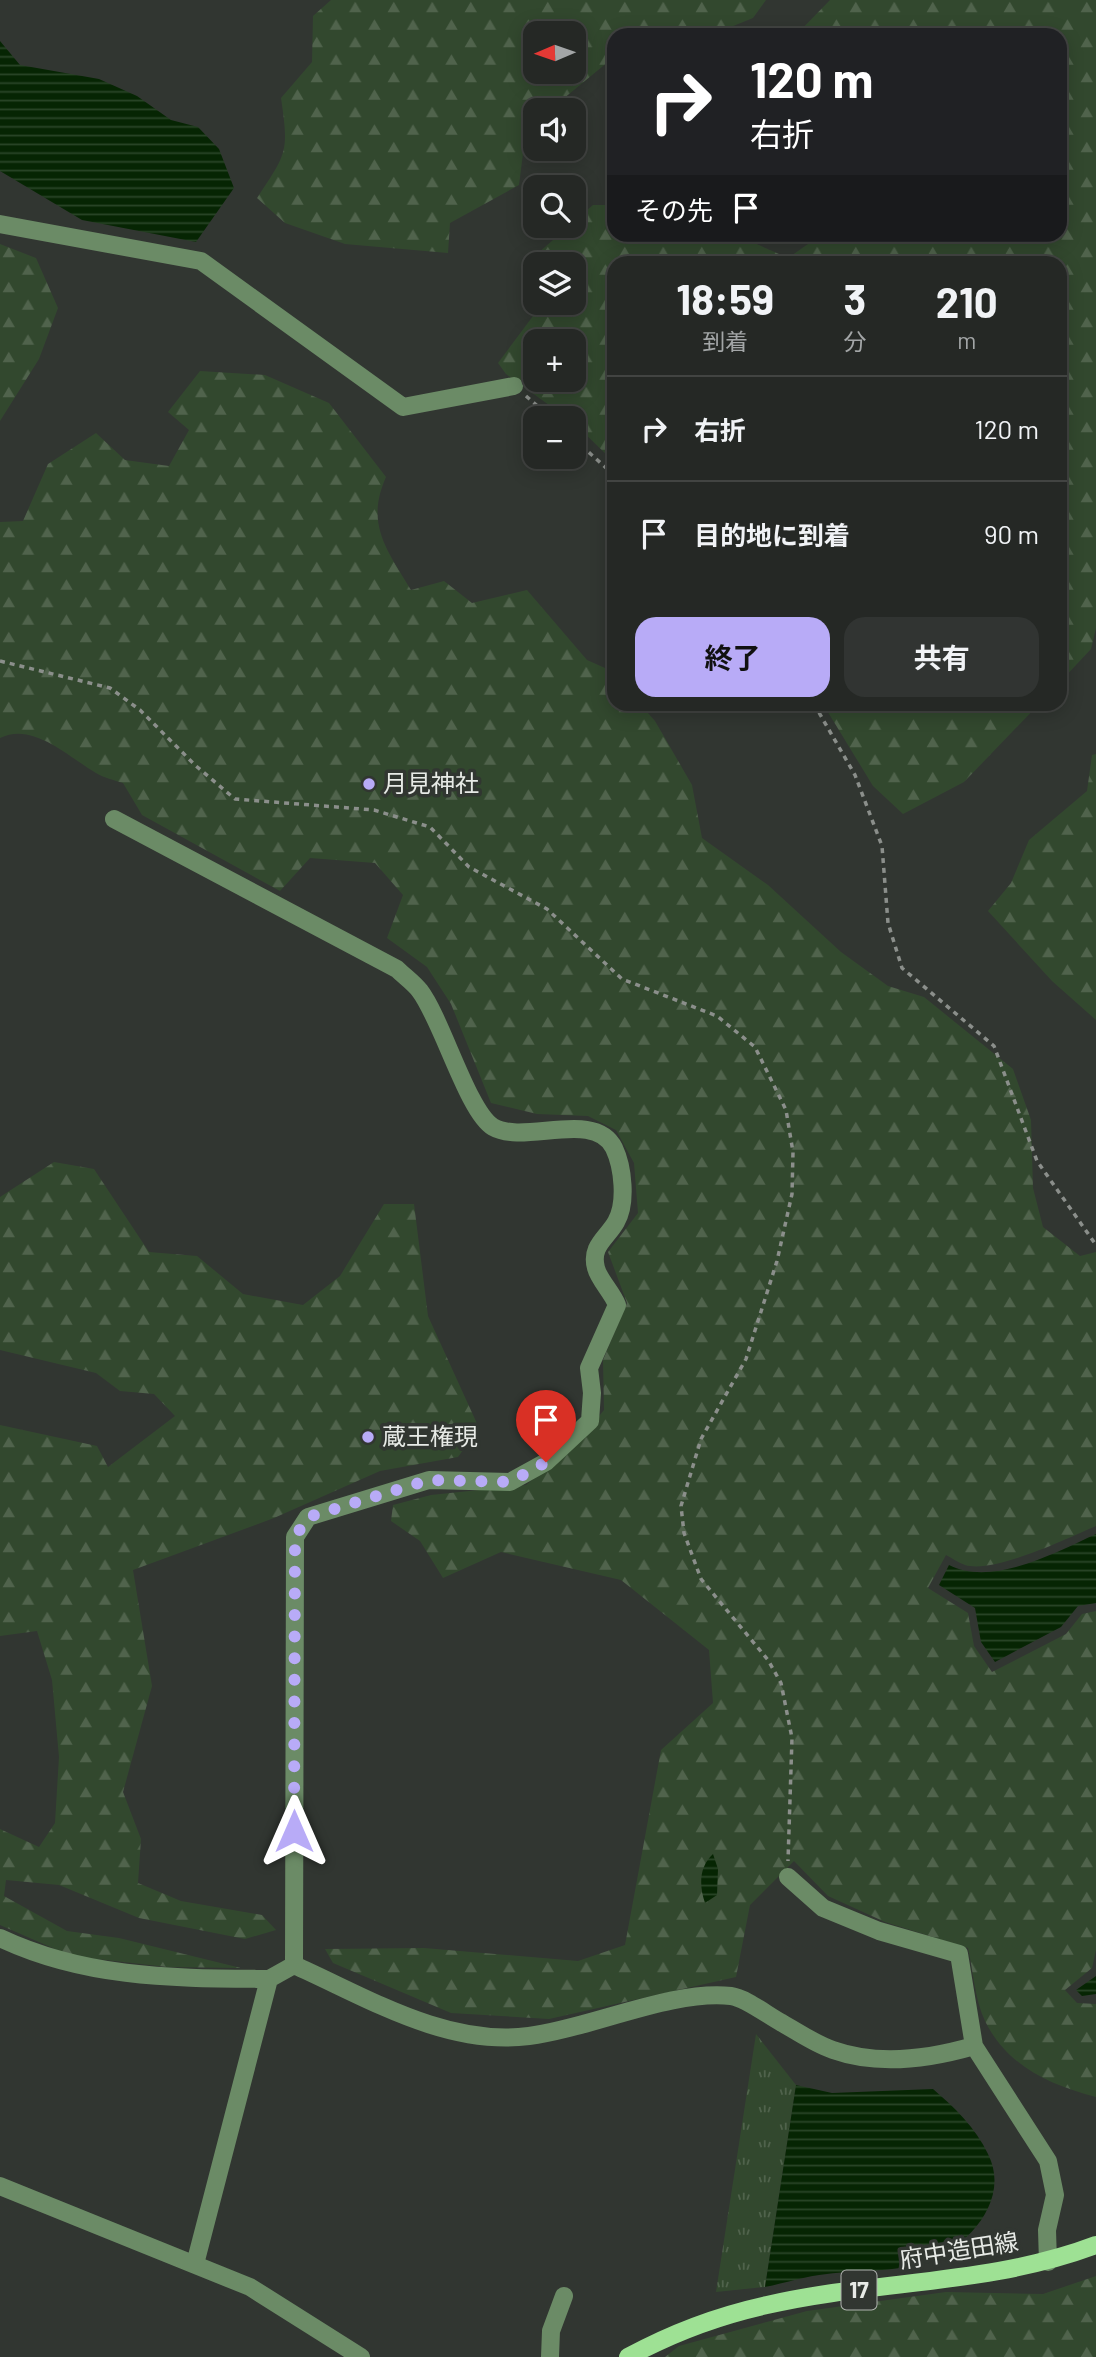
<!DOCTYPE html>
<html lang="ja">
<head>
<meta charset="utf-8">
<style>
	:root { --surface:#252825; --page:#313432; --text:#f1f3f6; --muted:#a3a6a7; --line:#424442; --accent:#b8abf7 }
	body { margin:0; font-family:Barlow,"Noto Sans JP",sans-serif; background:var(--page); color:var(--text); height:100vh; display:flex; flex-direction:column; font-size:26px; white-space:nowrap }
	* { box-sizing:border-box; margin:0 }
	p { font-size:23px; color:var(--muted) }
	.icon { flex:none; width:38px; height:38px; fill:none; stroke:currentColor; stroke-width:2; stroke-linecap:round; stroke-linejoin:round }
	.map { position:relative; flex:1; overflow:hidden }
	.side { position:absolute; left:607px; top:256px; width:460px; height:455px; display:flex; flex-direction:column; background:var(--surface); border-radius:21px; box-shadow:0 4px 18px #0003,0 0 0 2px var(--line) }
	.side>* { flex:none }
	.guide { position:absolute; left:607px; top:28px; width:460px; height:214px; border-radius:21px; box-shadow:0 4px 18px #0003,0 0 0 2px var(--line); background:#202124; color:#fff; overflow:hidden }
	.needle { width:46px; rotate:268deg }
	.fabs { position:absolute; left:523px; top:21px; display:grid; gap:14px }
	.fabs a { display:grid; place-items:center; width:63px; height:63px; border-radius:14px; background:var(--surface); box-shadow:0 4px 18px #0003,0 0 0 2px var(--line); font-size:35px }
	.pin { position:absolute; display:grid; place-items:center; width:60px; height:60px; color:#fff; margin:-72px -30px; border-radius:50% 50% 50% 0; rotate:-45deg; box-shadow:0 0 7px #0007 }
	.pin .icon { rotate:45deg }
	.me { position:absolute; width:77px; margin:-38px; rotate:0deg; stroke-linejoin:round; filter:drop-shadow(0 0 5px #0008) }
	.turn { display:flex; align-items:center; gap:24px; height:147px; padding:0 28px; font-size:32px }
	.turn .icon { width:91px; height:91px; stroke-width:2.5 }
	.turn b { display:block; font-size:49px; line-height:60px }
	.then { display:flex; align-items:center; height:66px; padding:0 28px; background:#0003; gap:14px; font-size:26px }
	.eta { display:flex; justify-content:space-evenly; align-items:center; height:119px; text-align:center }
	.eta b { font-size:42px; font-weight:700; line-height:49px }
	.cta { display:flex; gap:14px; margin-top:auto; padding:14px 28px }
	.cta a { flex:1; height:80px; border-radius:21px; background:var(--accent); color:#111; font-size:28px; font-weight:700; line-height:80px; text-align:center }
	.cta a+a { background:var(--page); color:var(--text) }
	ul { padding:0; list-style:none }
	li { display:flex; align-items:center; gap:21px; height:105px; padding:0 28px; border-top:2px solid var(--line) }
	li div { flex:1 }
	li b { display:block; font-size:26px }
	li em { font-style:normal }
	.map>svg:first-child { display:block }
	.grass { fill:url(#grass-tufts) }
	.forest { fill:url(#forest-firs); fill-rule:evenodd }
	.water { fill:url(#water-rules) }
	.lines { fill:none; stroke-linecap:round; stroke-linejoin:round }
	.path { stroke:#8b8f8b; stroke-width:3.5; stroke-dasharray:5 5; stroke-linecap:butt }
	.minor { stroke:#6b8b66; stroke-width:18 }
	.major { stroke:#9ee194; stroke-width:18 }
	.route { stroke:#b8abf7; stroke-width:12; stroke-dasharray:0 21.6 }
	.poi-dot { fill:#b8abf7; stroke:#313631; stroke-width:2.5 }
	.labels { text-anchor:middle; stroke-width:7; stroke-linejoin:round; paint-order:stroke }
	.shield { fill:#313631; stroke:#b0b4b0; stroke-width:2 }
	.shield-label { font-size:23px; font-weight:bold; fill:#e7eae6 }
	.poi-label { font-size:24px; fill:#e7eae6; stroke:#313631; text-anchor:start }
	.street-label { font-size:24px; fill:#e7eae6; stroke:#313631 }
</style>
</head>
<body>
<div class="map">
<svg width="1096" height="2357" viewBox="0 0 1096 2357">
	<defs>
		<pattern id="grass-tufts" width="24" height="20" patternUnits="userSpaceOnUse" patternTransform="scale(1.75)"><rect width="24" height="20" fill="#32482e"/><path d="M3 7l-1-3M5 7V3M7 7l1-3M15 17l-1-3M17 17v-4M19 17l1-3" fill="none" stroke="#50634c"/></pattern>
		<pattern id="forest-firs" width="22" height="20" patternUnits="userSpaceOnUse" patternTransform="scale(1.75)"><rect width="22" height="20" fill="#32482e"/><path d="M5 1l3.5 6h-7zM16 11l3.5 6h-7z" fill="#50634c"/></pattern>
		<pattern id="water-rules" width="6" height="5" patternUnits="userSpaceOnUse" patternTransform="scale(1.75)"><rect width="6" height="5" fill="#062503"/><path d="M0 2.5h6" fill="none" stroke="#2a4528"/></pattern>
	</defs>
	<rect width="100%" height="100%" fill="#313631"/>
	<path class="grass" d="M756 2034 796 2085 765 2287 716 2292Z"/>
	<path class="forest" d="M331 0H766L753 18 711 35H614V57L563 99 528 114 519 185 450 223 448 253 345 244 285 223 257 198C287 153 289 152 281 98L312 62 313 16ZM574 33V72H536V33Z
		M830 0H1096V628L1091 649 1061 681 1060 262H614V462L574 423V418H567L506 374 498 363 533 316 535 276 536 303H574V264H536L537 254 569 226H574V221L593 205H614V234L696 235 700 240 741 237 788 258 821 235 1060 234V35H796ZM536 341H574V380H536Z
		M0 244 36 258 58 308 39 359 0 421Z
		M200 371 265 375 329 403 386 477C365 524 387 550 411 590L444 581 472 603 527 590 587 660 614 672V704H640L655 721 692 785 702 838 768 885 841 952 888 986 924 997 1013 1069 1031 1120 1033 1188 1043 1227 1080 1256 1096 1252V1526C1068 1538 994 1574 965 1565 959 1563 952 1558 946 1555L928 1588 968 1613 974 1646 992 1672 1066 1634 1082 1614 1096 1611V1950L1092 1968 1065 1990 1077 2003 1096 2004V2097C1050 2085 1007 2066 985 2021 975 2000 973 1970 968 1948L885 1922 828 1896 794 1861 750 1905 736 1977 549 2019 451 2013 333 1963 325 1949 424 1948 578 1961 625 1945 661 1750 713 1703 709 1650 621 1580 501 1552 443 1578 420 1541 391 1521 393 1505 431 1495 526 1485 578 1442 604 1410 603 1360 627 1303 608 1252 638 1213 634 1163 616 1130 588 1116 537 1114 491 1103 451 1004 427 967 387 938 403 895 375 863 310 858 280 891 142 815 123 783C114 780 104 778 96 773 70 758 33 721 0 738V522L23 521 48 464 96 433 125 460 169 466 189 430 168 412Z
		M823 704H1039L964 782 903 814 873 786Z
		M1096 754V1020L1052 981 988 911 1011 883 1029 840 1087 791 1092 755Z
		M54 1162 94 1169 149 1252 197 1256 243 1294 303 1305 340 1276 384 1204H414L428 1316 479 1428 458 1457 380 1471 274 1518 133 1570 152 1686 123 1792 141 1839 138 1883 181 1901 262 1915 276 1930 245 1939 139 1918 59 1885 6 1880 4 1896 67 1931 119 1938 241 1968 167 1967 71 1956 0 1925V1829L39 1847 55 1823 59 1757 52 1680 37 1631 0 1636V1425L97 1446 108 1467 175 1416 154 1394 120 1391 96 1373 0 1350V1197Z
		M1096 2276V2357H665L679 2346 807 2311 946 2292 1043 2294Z"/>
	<path class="water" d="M0 41 20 65 99 79 137 96 171 120 198 127 219 149 234 188 196 242 82 220 0 171Z
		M1096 1534V1603L1078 1606 1061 1627 995 1662 981 1642 975 1608 939 1585 949 1565C992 1587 1055 1553 1096 1534Z
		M713 1854 718 1869 717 1895 705 1903C699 1885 699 1867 713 1854Z
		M1096 1976V1994L1082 1996 1076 1990Z
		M796 2085 832 2093 933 2089C954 2107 976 2128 988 2154 1012 2201 965 2250 923 2263 894 2272 858 2270 827 2274 806 2276 785 2283 765 2287Z"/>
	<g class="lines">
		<path class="path" d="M526 396 551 418
			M574 439 614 475
			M0 661 110 688 140 710 196 766 235 799 374 810 430 827 469 867 547 909 622 979 717 1016 755 1047 786 1110 793 1152 792 1194 777 1261 746 1359 701 1439 681 1506 684 1533 701 1579 768 1660 781 1683 792 1738 788 1861
			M814 704 855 775 882 846 888 923 902 968 994 1046 1037 1161 1096 1245"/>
		<path class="minor" d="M0 224 201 261 403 407 514 386
			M114 819 397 969C404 976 414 983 420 991 442 1020 468 1112 493 1127 524 1145 595 1109 614 1148 623 1167 627 1203 616 1222 607 1238 590 1246 596 1268 599 1280 612 1292 617 1305L589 1368 592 1393 590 1421 546 1462 510 1482 429 1480 308 1517 295 1537 294 1965 269 1979 195 2264
			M788 1877 823 1908 879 1931 959 1954 974 2046 1048 2161 1055 2195 1047 2230 1048 2262
			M0 1938C87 1979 175 1978 269 1979
			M294 1965C366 1997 446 2047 529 2036 588 2029 673 1989 731 1996 746 1998 767 2015 782 2023 798 2032 815 2044 833 2050 878 2066 929 2059 974 2046
			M0 2186 250 2287 361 2357
			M550 2357 551 2331 564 2296"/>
		<path class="major" d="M628 2357C672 2333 717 2316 767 2305 875 2280 991 2285 1096 2245"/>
	</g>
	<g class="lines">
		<path class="route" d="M294 1831 295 1537 308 1517 429 1480 510 1482 546 1462"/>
	</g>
	<g class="poi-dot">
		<circle cx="369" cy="784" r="7"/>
		<circle cx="368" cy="1437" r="7"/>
	</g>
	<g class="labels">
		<rect class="shield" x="841.5" y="2270.5" width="35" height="39" rx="5"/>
		<g class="shield-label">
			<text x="859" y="2298">17</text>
		</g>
		<g class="poi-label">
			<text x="383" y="792">月見神社</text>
			<text x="382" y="1445">蔵王権現</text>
		</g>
		<g class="street-label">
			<text transform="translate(959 2251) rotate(-9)" y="8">府中造田線</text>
		</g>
	</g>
</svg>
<div class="fabs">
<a><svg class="needle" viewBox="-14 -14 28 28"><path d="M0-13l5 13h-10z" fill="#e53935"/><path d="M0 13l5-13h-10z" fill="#a3a6a7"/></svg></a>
<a><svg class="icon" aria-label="sound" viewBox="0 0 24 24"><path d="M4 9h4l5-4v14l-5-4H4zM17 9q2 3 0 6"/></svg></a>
<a><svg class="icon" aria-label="search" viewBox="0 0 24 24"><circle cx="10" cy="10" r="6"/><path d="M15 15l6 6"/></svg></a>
<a><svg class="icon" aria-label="layers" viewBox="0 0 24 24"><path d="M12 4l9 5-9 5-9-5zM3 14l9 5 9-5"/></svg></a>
<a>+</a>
<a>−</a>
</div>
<div class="pin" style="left:546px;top:1462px;background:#d93025"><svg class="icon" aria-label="arrive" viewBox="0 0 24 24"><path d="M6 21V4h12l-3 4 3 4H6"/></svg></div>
<svg class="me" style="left:294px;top:1831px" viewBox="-20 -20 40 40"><path d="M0-17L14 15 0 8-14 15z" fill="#b8abf7" stroke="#fff" stroke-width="4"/></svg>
<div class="guide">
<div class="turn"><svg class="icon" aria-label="right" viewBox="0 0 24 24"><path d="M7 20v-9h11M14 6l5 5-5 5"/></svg><div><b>120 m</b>右折</div></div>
<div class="then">その先<svg class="icon" aria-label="arrive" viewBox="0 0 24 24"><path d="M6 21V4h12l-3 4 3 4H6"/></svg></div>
</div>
<section class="side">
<div class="eta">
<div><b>18:59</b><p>到着</p></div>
<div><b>3</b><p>分</p></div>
<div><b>210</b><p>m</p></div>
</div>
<ul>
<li><svg class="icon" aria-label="right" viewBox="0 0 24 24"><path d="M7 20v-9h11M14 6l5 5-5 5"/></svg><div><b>右折</b></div><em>120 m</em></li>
<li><svg class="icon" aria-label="arrive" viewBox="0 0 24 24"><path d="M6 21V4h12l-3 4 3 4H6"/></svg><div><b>目的地に到着</b></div><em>90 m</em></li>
</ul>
<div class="cta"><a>終了</a><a>共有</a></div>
</section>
</div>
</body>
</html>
